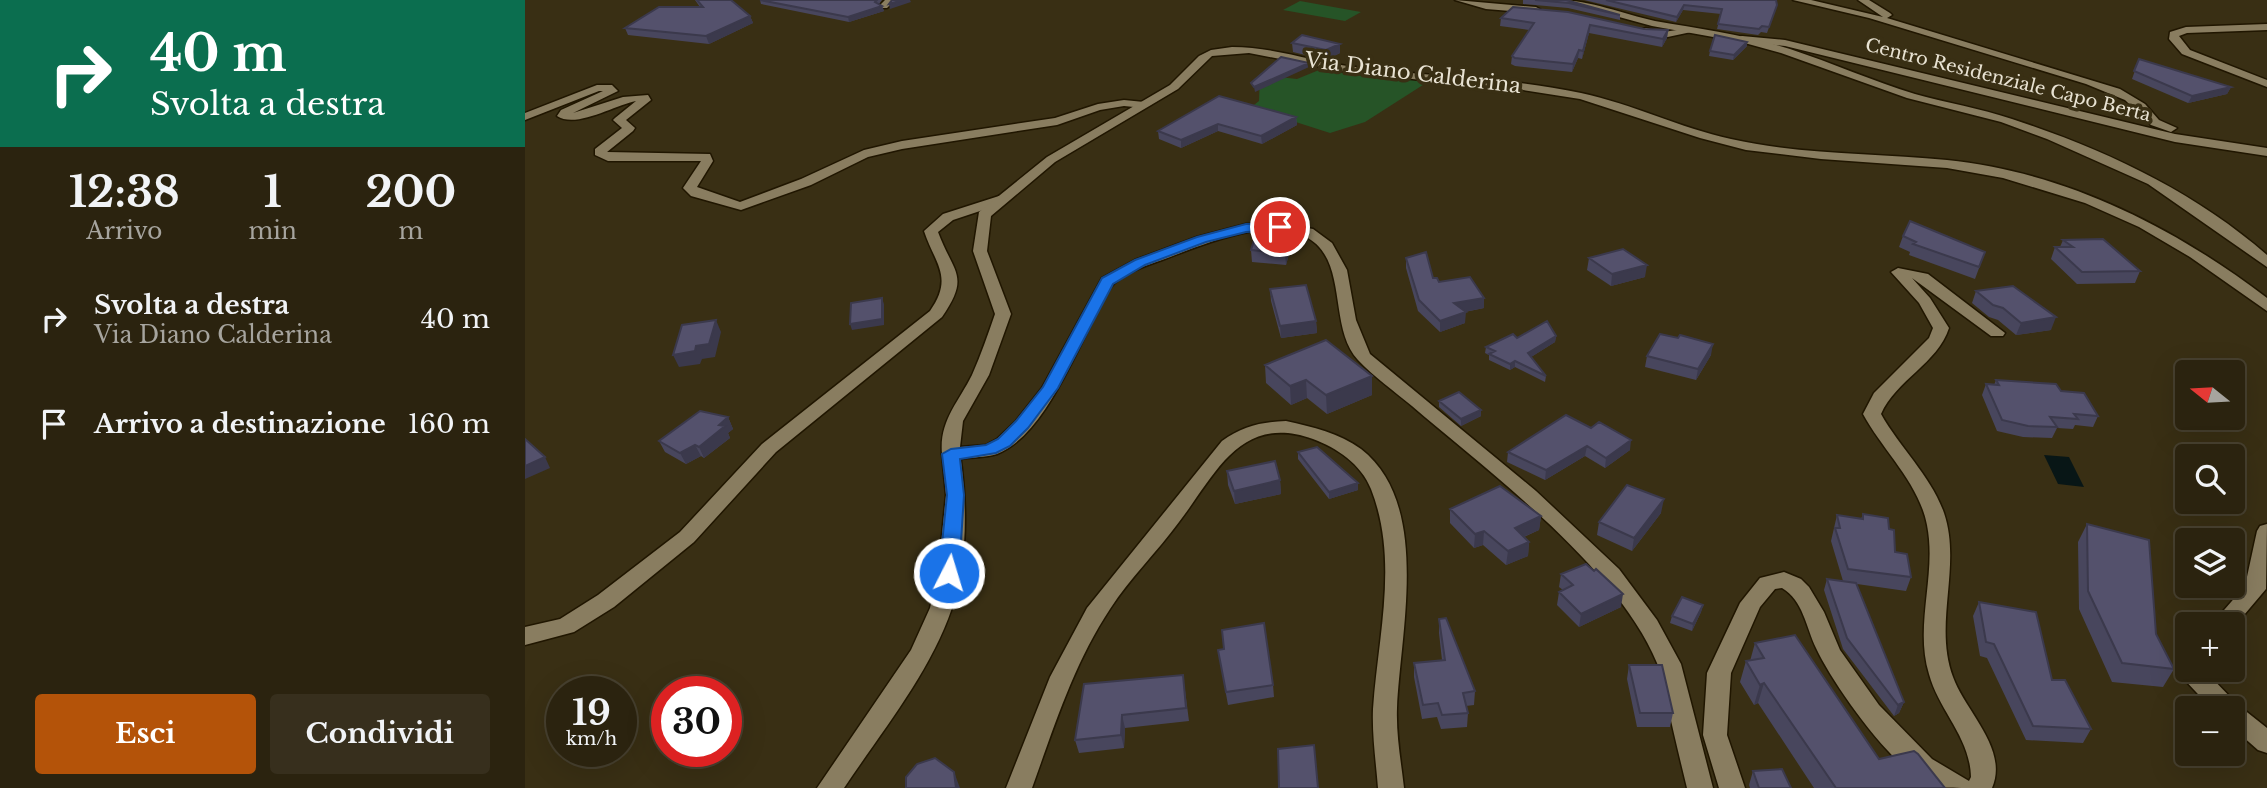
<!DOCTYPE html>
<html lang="it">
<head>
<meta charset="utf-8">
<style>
	:root { --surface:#2b230f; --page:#372f1d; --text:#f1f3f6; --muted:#a6a49e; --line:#47402f; --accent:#b45309 }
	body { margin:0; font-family:"Libre Baskerville",serif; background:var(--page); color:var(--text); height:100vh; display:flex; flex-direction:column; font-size:26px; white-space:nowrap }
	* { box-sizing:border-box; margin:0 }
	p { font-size:23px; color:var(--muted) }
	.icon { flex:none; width:38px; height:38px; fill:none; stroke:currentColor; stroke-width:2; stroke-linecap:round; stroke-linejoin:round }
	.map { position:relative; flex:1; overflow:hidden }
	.sheet { display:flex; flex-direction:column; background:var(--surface); width:525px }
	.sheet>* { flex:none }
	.top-card { background:#0b6e4f; color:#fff; overflow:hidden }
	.needle { width:46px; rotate:288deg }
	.controls { position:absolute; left:1650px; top:360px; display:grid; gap:14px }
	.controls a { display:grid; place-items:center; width:70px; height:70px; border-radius:7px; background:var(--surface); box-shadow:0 7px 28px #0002,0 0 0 2px var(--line); font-size:35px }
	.speed { position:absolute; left:21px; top:676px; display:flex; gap:14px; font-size:35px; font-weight:700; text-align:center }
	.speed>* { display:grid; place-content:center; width:91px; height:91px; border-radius:50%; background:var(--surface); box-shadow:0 7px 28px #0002,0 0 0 2px var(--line); line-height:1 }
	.speed small { font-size:18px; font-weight:400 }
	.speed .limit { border:10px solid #d22; background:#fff; color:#111 }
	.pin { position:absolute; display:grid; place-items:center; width:60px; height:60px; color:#fff; margin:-30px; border:4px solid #fff; border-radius:50%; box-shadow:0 2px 7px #0007 }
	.me { position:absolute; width:77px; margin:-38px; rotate:5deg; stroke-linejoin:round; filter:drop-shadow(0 0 5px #0008) }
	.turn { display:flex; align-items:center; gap:24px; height:147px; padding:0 35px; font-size:32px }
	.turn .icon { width:91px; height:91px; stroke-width:2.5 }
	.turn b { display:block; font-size:49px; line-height:60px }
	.eta { display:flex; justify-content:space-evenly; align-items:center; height:119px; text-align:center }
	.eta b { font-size:42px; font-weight:700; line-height:49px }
	.action { display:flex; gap:14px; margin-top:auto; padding:14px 35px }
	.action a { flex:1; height:80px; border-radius:7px; background:var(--accent); color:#fff; font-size:28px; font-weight:700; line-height:80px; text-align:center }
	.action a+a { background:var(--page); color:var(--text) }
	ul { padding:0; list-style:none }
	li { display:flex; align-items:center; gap:21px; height:105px; padding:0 35px }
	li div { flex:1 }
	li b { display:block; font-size:26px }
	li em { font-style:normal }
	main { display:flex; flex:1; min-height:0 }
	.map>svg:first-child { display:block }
	.green { fill:#265427 }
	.water { fill:#081616 }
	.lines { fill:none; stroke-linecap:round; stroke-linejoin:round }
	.street-casing { stroke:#201600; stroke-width:3 }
	.secondary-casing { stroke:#201600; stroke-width:3 }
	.street { fill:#897d60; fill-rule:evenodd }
	.secondary { fill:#897d60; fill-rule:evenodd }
	.wall { fill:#48465d }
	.shaded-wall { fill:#3b394c }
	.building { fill:#54516c; stroke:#3b394c; stroke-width:2 }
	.route { fill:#1a73e8; stroke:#114b97; stroke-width:2 }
	.labels { text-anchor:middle; stroke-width:7; stroke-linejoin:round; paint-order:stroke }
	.far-street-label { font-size:18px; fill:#e8e2d2; stroke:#392f14 }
	.street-label { font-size:21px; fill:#e8e2d2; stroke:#392f14 }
</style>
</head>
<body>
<main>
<section class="sheet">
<div class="top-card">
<div class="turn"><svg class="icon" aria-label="right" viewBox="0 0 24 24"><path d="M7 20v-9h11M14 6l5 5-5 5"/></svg><div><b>40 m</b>Svolta a destra</div></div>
</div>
<div class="eta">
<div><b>12:38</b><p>Arrivo</p></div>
<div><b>1</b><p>min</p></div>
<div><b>200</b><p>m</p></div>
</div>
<ul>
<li><svg class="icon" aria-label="right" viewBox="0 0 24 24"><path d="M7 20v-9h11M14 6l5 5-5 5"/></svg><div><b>Svolta a destra</b><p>Via Diano Calderina</p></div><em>40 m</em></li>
<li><svg class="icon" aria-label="arrive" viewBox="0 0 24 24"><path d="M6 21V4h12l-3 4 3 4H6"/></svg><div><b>Arrivo a destinazione</b></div><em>160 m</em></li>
</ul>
<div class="action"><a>Esci</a><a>Condividi</a></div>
</section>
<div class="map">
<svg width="1742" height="788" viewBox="0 0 1742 788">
	<rect width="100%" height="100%" fill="#392f14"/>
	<path class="green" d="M775 1 836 12 820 21 758 10Z
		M799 68 876 77 901 83 840 122 805 133 752 116 711 119 734 101 735 75 772 79Z"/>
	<path class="water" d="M1519 455 1544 457 1559 487 1533 484Z"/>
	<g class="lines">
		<g class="street-casing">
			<path id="street" d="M360 0H370L362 8H356L354 6Z
				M930 0 1011 7 1016 10 1011 13 961 9Z
				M1268 0H1286L1358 17 1333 0H1344L1365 13 1367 15 1362 18 1595 89 1620 104 1634 120 1652 128 1646 132 1626 125 1600 100 1561 84 1344 18Z
				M1742 24V30L1662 33 1654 36 1665 50 1742 80V87L1657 54 1644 39 1645 32 1661 27Z
				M1121 28 1138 32 1166 28 1171 31 1138 38 1118 33V29Z
				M1217 36 1260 40 1650 134 1742 148V156L1650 142 1260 46 1213 41V37Z
				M72 85H87L93 91 48 113 98 97 123 95 126 100 101 120 110 128 108 131 82 152 185 154 188 161 172 187 215 202 276 179 339 150 377 141 530 118 573 104 599 100 619 102 625 105 619 108 599 106 575 110 532 125 377 149 343 157 286 185 216 210 166 196 158 188 176 161H83L70 155V149L97 128 88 120 90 118 111 101C90 105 51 129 32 116L36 110 78 91H74L0 120V113Z
				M474 196 481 200 479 203 428 220 413 232C428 273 446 275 417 317L251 452 169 542 89 607 49 632 0 645V627L35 619 73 595 155 532 237 444 405 311C429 277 410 264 399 231L418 214Z
				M1373 268 1403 274 1480 333 1478 336H1466L1387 278 1405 298 1424 328C1413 363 1371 380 1356 414 1375 448 1406 476 1419 513 1437 566 1408 624 1428 677 1440 711 1484 749 1467 788 1453 788 1419 788 1408 787 1368 770 1309 686 1291 648 1281 627 1278 600 1257 588L1250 589 1235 607 1206 673 1202 735 1220 788H1194L1178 735 1182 673 1215 603 1235 578 1259 572 1276 579 1284 587 1299 612 1315 650 1354 705 1407 759 1444 781 1446 777C1445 737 1414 711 1404 674 1389 625 1412 575 1402 525 1394 483 1358 451 1338 414L1349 393 1404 338 1408 328 1394 303 1366 272Z
				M761 421C788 427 814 433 836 449 907 504 875 633 872 708 871 735 876 761 879 788H853C851 762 847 736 848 709 853 636 874 560 846 489 836 464 812 448 788 439 715 413 691 474 654 522 632 552 605 578 585 609 549 663 529 727 507 788H481L525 677 562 608 697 441C718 426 736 422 761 421Z
				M426 448 435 454C442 503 443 561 427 608 405 673 357 731 319 788H292L386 650 405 608 413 574 421 495 417 454Z
				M1742 524 1741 589 1708 628V625H1686L1720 586 1732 531 1735 526Z
				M1662 661V670H1679L1713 705 1742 728V753L1733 750 1708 728V709H1687L1656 676 1652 670 1656 664Z"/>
		</g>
		<g class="secondary-casing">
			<path id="secondary" d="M1032 0C1066 0 1098 14 1130 21 1176 29 1221 35 1265 49 1307 63 1348 81 1390 94 1422 103 1455 108 1487 119 1579 149 1669 191 1742 255V267L1623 184 1522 139 1476 122 1382 98 1256 53 1216 42 1127 26Z
				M707 47C749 47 788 62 830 67 905 77 981 77 1056 93 1108 104 1155 128 1206 139 1277 155 1350 153 1422 160 1540 172 1649 227 1742 298V311L1665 257 1614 227 1560 203 1478 178 1422 168 1296 159 1221 150 1175 138 1055 99 998 90 827 73 724 53 687 56 653 89 530 162 466 216 462 251 486 314 464 375 438 421 435 447 461 445 472 439 491 421 517 388 577 278 610 260 672 237 721 224 755 223 788 229 807 243 822 270 831 320 845 354 1011 491 1094 569 1132 620 1156 664 1188 788H1162C1155 759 1148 731 1142 702 1139 690 1137 675 1132 663 1093 568 964 472 887 406 869 391 849 377 833 360 802 327 825 257 779 236 739 217 675 246 637 260 623 265 595 274 586 287 557 332 525 433 472 454 463 457 453 457 443 458 433 459 424 463 417 454 414 421 433 403 447 375 456 355 463 334 470 314L448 251 454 212 522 157 645 85 674 56 686 50Z"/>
		</g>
		<use href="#street" class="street"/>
		<use href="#secondary" class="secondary"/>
	</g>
	<path class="wall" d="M170 0H206L225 16 228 23 184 44 103 35 100 28 175 7Z
		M235 0H357L354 4 357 6 359 11 324 22 236 4Z
		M998 0H1041L1095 15V20L1043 8 998 4Z
		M1059 0H1251L1252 5 1242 33 1236 32 1233 35 1192 29 1196 14 1158 10 1151 22Z
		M976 18 1119 29 1143 30 1142 38 1137 47 1064 33 1057 59 1053 58 1047 72 990 66 986 64 987 56 1004 30 975 26Z
		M767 43 815 44V53L801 60 768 52Z
		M1222 46 1208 60 1184 56 1185 51Z
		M1614 59 1706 87 1702 94 1663 103 1607 79Z
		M694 96 771 117 772 125 737 144 693 131 656 148 634 139 633 131Z
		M742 208 771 213 770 223 743 221Z
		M769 224V236L761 265 727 262 726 250 742 231Z
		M1378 236 1460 252 1450 279 1384 255 1385 252 1374 247Z
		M1538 240 1615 271 1610 283 1552 284 1526 259 1530 247H1535Z
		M881 258 914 282 959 298V308L940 312V323L915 332 893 311 881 268Z
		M1064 258 1120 277 1086 286 1062 270Z
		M745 289 791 321 792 333 756 338 746 301Z
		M1451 291 1526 330 1491 335 1473 320 1464 317 1447 303Z
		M1031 336 1030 342 1006 357 1021 376 1020 382 990 367 985 370 964 360V355L960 353 961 347 992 338Z
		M1153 338 1186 355 1171 380 1120 367 1122 356Z
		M740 365 847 395 802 414 782 398 766 405 741 383Z
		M1471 380 1536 391 1573 416 1568 427 1550 425 1548 429 1532 428 1527 438 1498 437 1472 431 1457 395 1461 384 1469 385Z
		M914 401 956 410V416L936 426 914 407Z
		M1041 415 1105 450 1080 468 1060 456 1020 480 982 462 983 452Z
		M203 417 208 429 203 433 205 438 179 458 176 456 161 464 140 452 134 441Z
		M773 452 833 490 804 499 773 459Z
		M702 471 755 480 756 494 710 504 703 485Z
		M925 509 1016 516 1014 530 999 537 1004 542 1003 556 981 565 958 545 949 548 925 523Z
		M1136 513 1107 551 1072 535 1074 522Z
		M1338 514 1364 529 1370 552 1386 577 1381 591 1332 584 1379 702 1374 713 1369 716 1318 649 1299 590 1302 579 1318 581 1306 541 1312 515 1336 519Z
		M1562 524 1649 669 1638 687 1587 682 1554 609 1553 542Z
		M1069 571 1096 607 1054 627 1032 605 1034 592 1038 590 1034 587 1036 574Z
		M1454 602 1527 680 1566 729 1558 743 1501 740 1462 658 1455 656 1448 616Z
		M1178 605 1176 612 1167 631 1145 623 1147 616Z
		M914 619 950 691 949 705 941 706 943 713 942 727 916 729 912 717 897 719 889 677V663L917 660 914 633Z
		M1230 643 1354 759 1420 788H1289L1233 703 1229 705 1215 682 1221 661H1225Z
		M693 650 748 685 749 697 703 705Z
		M1104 665 1148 713 1145 727H1112L1102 679Z
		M658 675 664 721 600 728 599 748 554 753 550 740Z
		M1228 771 1266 788H1225L1224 785Z"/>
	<path class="shaded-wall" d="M378 0H385L386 2 365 9 364 4Z
		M1159 5 1158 10 1151 22 1152 17Z
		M357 6 359 11 324 22 323 17Z
		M225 16 228 23 184 44 181 36Z
		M1065 25 1064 33 1057 59 1058 51Z
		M1143 30 1142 38 1137 47 1138 39Z
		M1222 42V46L1208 60 1209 55Z
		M815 44V53L801 60V50Z
		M1054 50 1053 58 1047 72 1048 64Z
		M784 63V67L730 92 729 87Z
		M1706 87 1702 94 1663 103 1667 96Z
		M771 117 772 125 737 144 736 136Z
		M693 124V131L656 148V140Z
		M769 224V236L761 265 760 254Z
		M1122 265 1120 277 1086 286 1087 274Z
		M357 298 359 304V325L327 330 325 324Z
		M959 298V308L929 314V303Z
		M941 312 940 323 915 332V321Z
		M1531 317 1526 330 1491 335 1496 323Z
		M191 320 196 332 190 357 177 359 175 364 154 367 148 355 171 346Z
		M791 321 792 333 756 338 755 326Z
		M1031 336 1030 342 1003 359V353Z
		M1188 344 1186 355 1171 380 1173 369Z
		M990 361V367L985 370V364Z
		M847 376V395L802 414 801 395Z
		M781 380 782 398 766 405 765 386Z
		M956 410V416L936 426V419Z
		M203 417 208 429 203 433 205 438 179 458 174 447 194 425Z
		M1106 440 1105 450 1080 468 1081 458Z
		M170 445 176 456 161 464 155 453Z
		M1062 446 1060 456 1020 480 1021 470Z
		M20 457 25 468 0 479V466Z
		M755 480 756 494 710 504 709 491Z
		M833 483V490L804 499V492Z
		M1139 499 1136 513 1107 551 1109 538Z
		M1016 516 1014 530 989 541 990 528Z
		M959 531 958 545 949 548 950 534Z
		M1004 542 1003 556 981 565 983 551Z
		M1098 594 1096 607 1054 627 1056 614Z
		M1178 605 1176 612 1167 631 1168 624Z
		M1239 683 1233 703 1229 705 1235 685Z
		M1379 702 1374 713 1369 716 1373 705Z
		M597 715 600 728 599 748 596 735Z
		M429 772 435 788H431Z"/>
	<path class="building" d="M172 0H206L225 16 181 36 100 28 134 7H178Z
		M235 0H352L350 2 357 6 323 17Z
		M367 0H378L364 4Z
		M1010 0H1041L1095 15 1044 3Z
		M1081 0H1251L1252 5 1244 27 1237 26 1234 29 1193 24 1197 9 1159 5 1152 17Z
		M988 7 1043 12 1119 29 1143 30 1138 39 1065 25 1058 51 1054 50 1048 64 990 58 987 56 1009 23 976 18Z
		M777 35 815 44 801 50 767 43Z
		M1190 35 1222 42 1209 55 1185 51Z
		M756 57 784 63 729 87 726 83Z
		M1614 59 1706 87 1667 96 1609 71Z
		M694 96 771 117 736 136 693 124 656 140 633 131Z
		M771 207 770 217 742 215V208Z
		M742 221 769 224 760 254 726 250 732 231H742Z
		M1385 221 1460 252 1454 267 1388 244 1391 242 1378 236Z
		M1578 239 1615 271 1557 272 1530 247H1548L1538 240Z
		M1098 249 1122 265 1087 274 1064 258Z
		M901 252 908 278H912L914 282 945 277 959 298 929 303 941 312 915 321 894 300 881 258Z
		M781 285 791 321 755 326 745 289Z
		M1488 286 1531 317 1496 323 1478 308 1468 305 1451 291Z
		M357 298V319L325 324 326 303Z
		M191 320 184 344 171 346 170 351 148 355 157 325Z
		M1022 321 1031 336 1003 353 1021 376 990 361 985 364 964 354 970 351 961 347 988 334 992 338Z
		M1135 334 1153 338 1155 335 1188 344 1173 369 1122 356Z
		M801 340 847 376 801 395 781 380 765 386 740 365Z
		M1471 380 1531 384 1536 391 1559 393 1573 416 1549 414 1553 419 1525 417 1532 427 1503 426 1477 420 1461 384 1474 385Z
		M934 392 956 410 936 419 914 401Z
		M175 411 203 417 194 425 200 426 174 447 170 445 155 453 134 441Z
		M1041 415 1066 428 1074 422 1106 440 1081 458 1062 446 1021 470 983 452Z
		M0 439 20 457 0 466Z
		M792 447 833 483 804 492 773 452Z
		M750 461 755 480 709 491 702 471Z
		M1102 485 1139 499 1109 538 1074 522Z
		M975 486 1016 516 990 528 1004 542 983 551 959 531 950 534 925 509Z
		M1338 514 1363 518 1364 529 1369 530 1370 552 1382 554 1386 577 1323 569 1310 528H1315L1312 515 1338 519Z
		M1562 524 1624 540 1631 634 1649 669 1597 663 1563 591Z
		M1061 564 1069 571 1071 569 1098 594 1056 614 1034 592 1048 585 1036 574Z
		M1302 579 1331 583 1379 702 1373 705 1322 638Z
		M1157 597 1178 605 1168 624 1147 616Z
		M1454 602 1511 612 1527 680H1540L1566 729 1508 726 1469 644 1461 642Z
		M921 618 950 691 938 693 943 713 917 715 913 703 898 705 889 663 920 660 914 619Z
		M739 623 748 685 701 692 693 650 699 649 697 630Z
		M1270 635 1354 759 1389 751 1393 754 1420 788H1311L1239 683 1235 685 1221 661 1239 658 1230 643Z
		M1104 665H1137L1148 713H1115Z
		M658 675 661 708 597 715 596 735 550 740 559 684Z
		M789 745 793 788H754L753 749Z
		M410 758 429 772 431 788H381V777L392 764Z
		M1257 769 1266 788H1234L1228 771Z"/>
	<path class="route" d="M755 223 759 224V230L721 232 681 242 620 265 588 284 533 388 503 428 485 446 471 453 435 459 439 495 434 573 431 578H417L414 573 422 495 417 454 426 449 461 445 473 439 491 421 518 387 577 278 610 260 672 237 721 224Z"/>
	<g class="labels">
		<g class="far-street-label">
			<text transform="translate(1483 80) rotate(14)" y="6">Centro Residenziale Capo Berta</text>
		</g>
		<g class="street-label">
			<text transform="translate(888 73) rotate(7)" y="7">Via Diano Calderina</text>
		</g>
	</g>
</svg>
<div class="controls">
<a><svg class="needle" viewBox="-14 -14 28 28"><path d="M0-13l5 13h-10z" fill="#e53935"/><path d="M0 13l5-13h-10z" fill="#a6a49e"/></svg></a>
<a><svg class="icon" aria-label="search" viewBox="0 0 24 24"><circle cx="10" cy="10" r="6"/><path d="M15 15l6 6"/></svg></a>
<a><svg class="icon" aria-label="layers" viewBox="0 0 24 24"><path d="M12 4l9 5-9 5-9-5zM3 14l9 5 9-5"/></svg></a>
<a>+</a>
<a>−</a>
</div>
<div class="speed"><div>19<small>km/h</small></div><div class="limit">30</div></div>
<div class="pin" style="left:755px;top:227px;background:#d93025"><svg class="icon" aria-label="arrive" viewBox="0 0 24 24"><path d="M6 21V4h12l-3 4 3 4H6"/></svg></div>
<svg class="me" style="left:424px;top:573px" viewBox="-20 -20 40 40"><circle r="17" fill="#1a73e8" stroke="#fff" stroke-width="3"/><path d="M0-11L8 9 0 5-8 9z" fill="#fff"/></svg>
</div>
</main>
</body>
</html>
